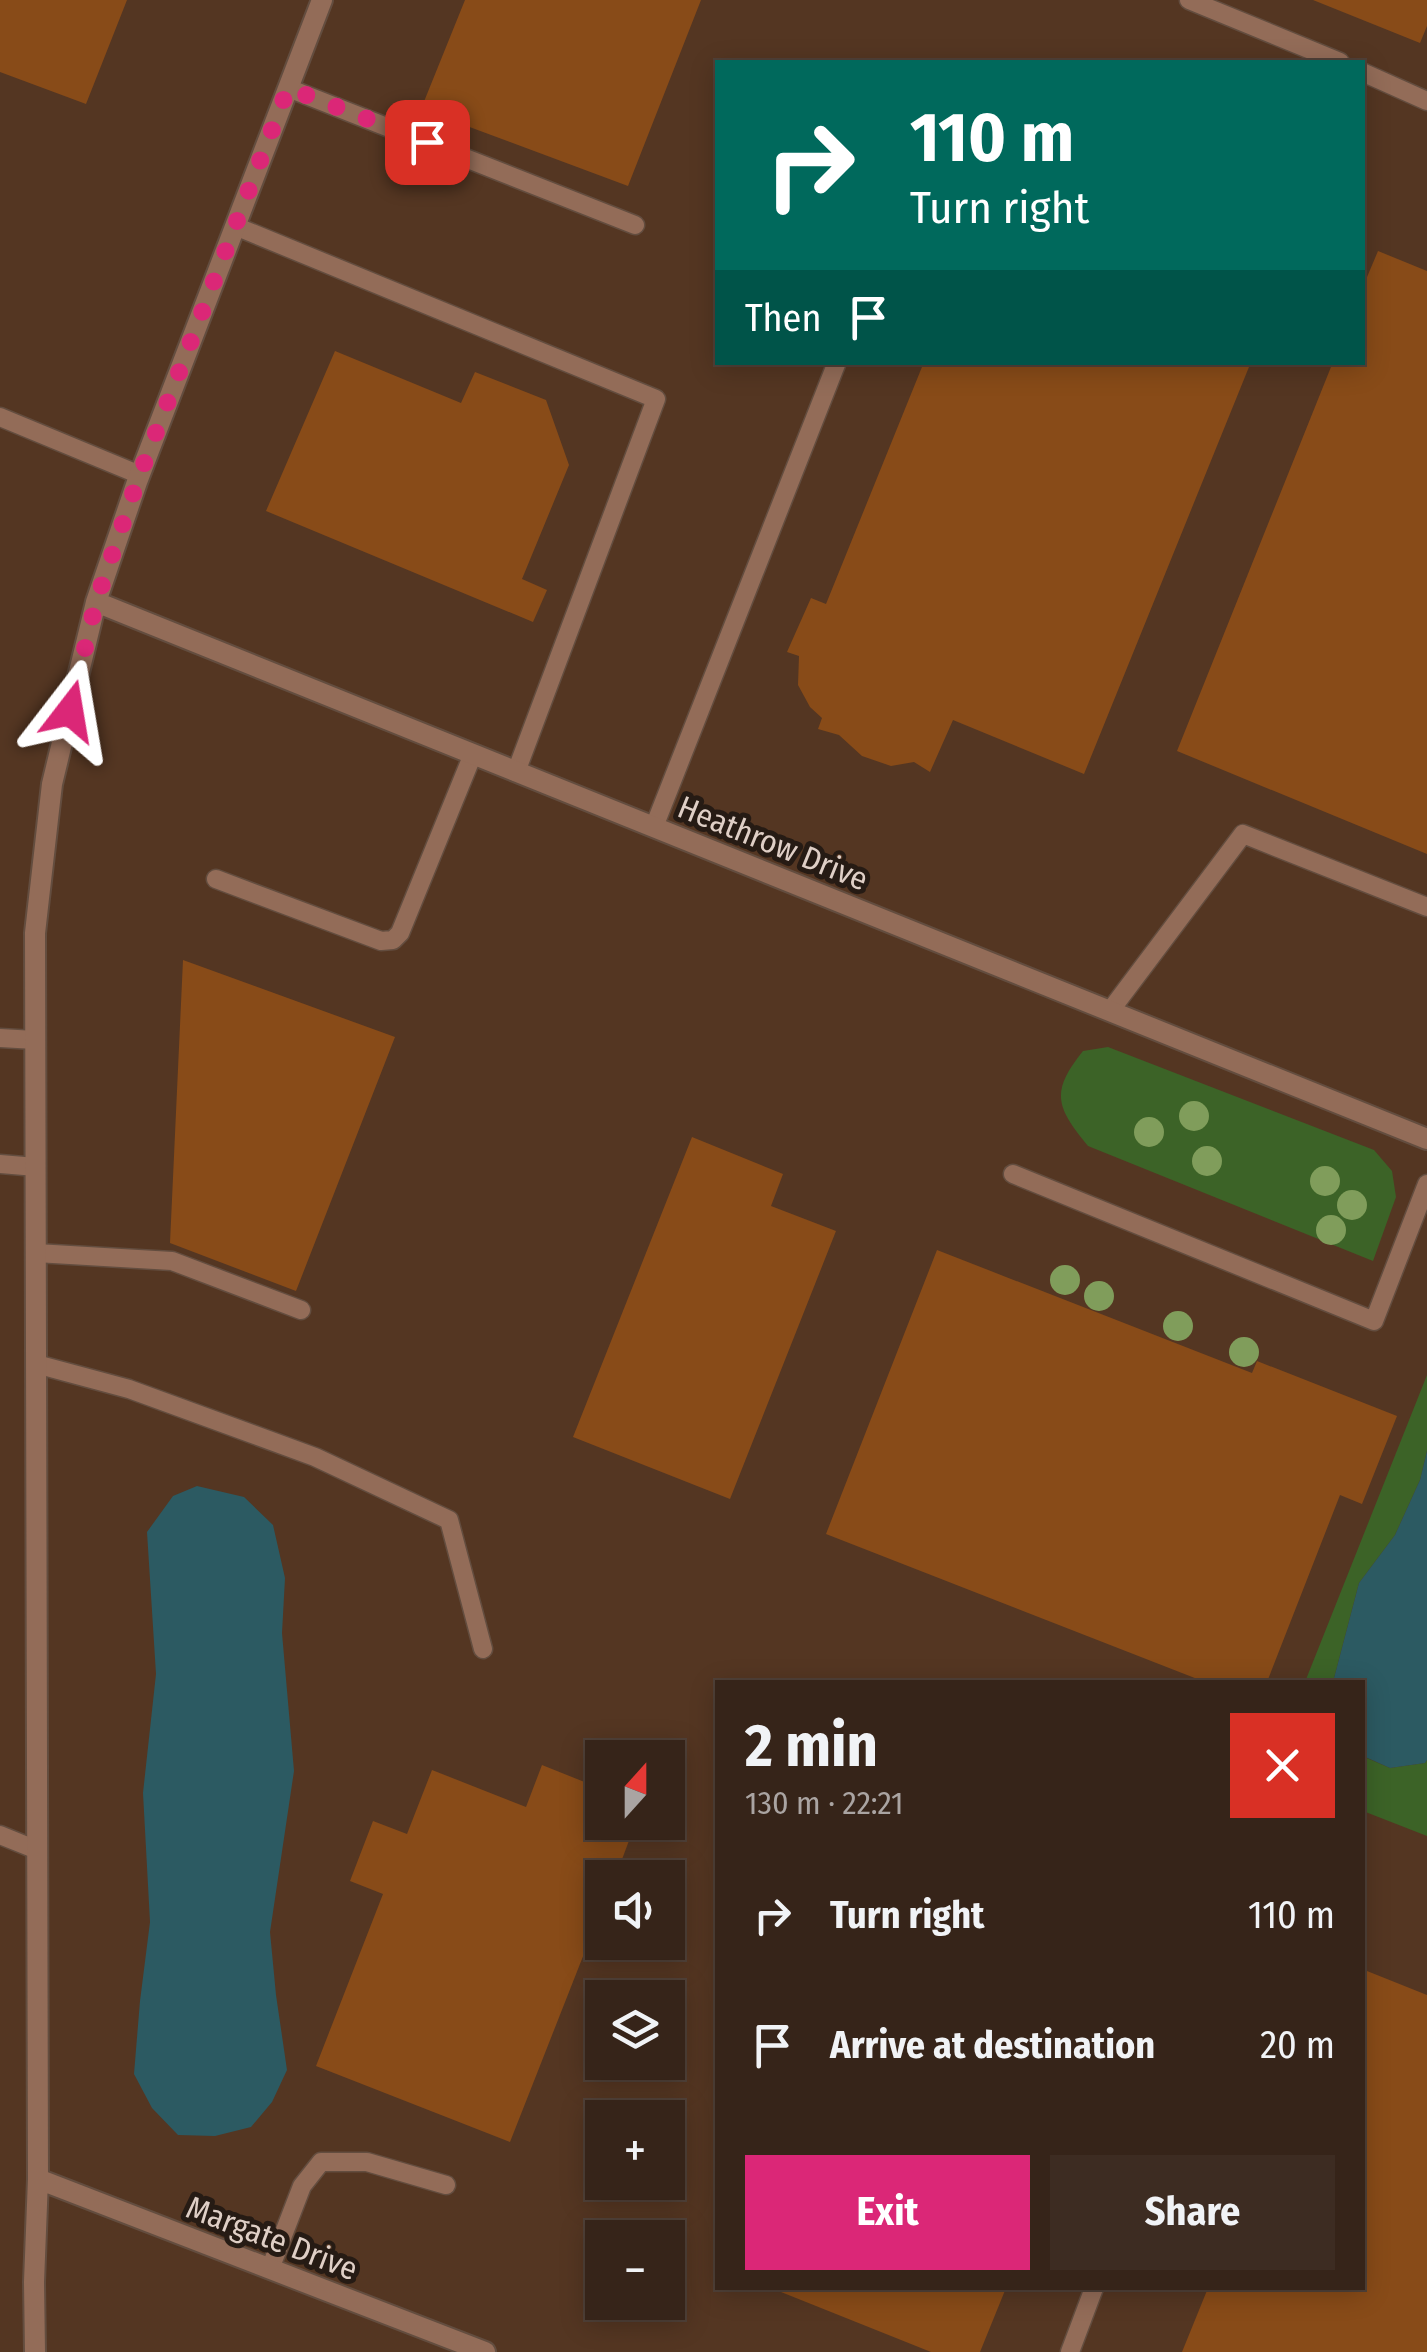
<!DOCTYPE html>
<html lang="en">
<head>
<meta charset="utf-8">
<style>
	:root { --surface:#362419; --page:#3d2c22; --text:#f1f3f6; --muted:#aaa4a2; --line:#504138; --accent:#db2777 }
	body { margin:0; font-family:"Fira Sans Condensed",sans-serif; background:var(--page); color:var(--text); height:100vh; display:flex; flex-direction:column; font-size:38px; white-space:nowrap }
	* { box-sizing:border-box; margin:0 }
	p { font-size:32px; color:var(--muted) }
	.icon { flex:none; width:55px; height:55px; fill:none; stroke:currentColor; stroke-width:2; stroke-linecap:round; stroke-linejoin:round }
	.map { position:relative; flex:1; overflow:hidden }
	.drawer { position:absolute; left:715px; top:1680px; width:650px; height:610px; display:flex; flex-direction:column; background:var(--surface); border-radius:0px; box-shadow:0 5px 25px #0003,0 0 0 2px var(--line) }
	.drawer>* { flex:none }
	.guide { position:absolute; left:715px; top:60px; width:650px; height:305px; border-radius:0px; box-shadow:0 5px 25px #0003,0 0 0 2px var(--line); background:#00695c; color:#fff; overflow:hidden }
	.needle { width:65px; rotate:21deg }
	.tools { position:absolute; left:585px; top:1740px; display:grid; gap:20px }
	.tools a { display:grid; place-items:center; width:100px; height:100px; border-radius:0px; background:var(--surface); box-shadow:0 5px 25px #0003,0 0 0 2px var(--line); font-size:50px }
	.pin { position:absolute; display:grid; place-items:center; width:85px; height:85px; color:#fff; margin:-42px; border-radius:20px; box-shadow:0 5px 15px #0006 }
	.me { position:absolute; width:110px; margin:-55px; rotate:14deg; stroke-linejoin:round; filter:drop-shadow(0 0 8px #0008) }
	.turn { display:flex; align-items:center; gap:35px; height:210px; padding:0 30px; font-size:45px }
	.turn .icon { width:130px; height:130px; stroke-width:2.5 }
	.turn b { display:block; font-size:70px; line-height:85px }
	.then { display:flex; align-items:center; height:95px; padding:0 30px; background:#0003; gap:20px; font-size:38px }
	.round { display:grid; place-items:center; flex:none; width:105px; height:105px; border-radius:0px; background:var(--page) }
	.summary { display:flex; align-items:center; justify-content:space-between; height:170px; padding:0 30px }
	h1 { font-size:60px; font-weight:700; line-height:75px }
	.cta { display:flex; gap:20px; margin-top:auto; padding:20px 30px }
	.cta a { flex:1; height:115px; border-radius:0px; background:var(--accent); color:#fff; font-size:40px; font-weight:700; line-height:115px; text-align:center }
	.cta a+a { background:var(--page); color:var(--text) }
	ul { padding:0; list-style:none }
	li { display:flex; align-items:center; gap:30px; height:130px; padding:0 30px }
	li div { flex:1 }
	li b { display:block; font-size:38px }
	li em { font-style:normal }
	.map>svg:first-child { display:block }
	.built { fill:#543622; fill-rule:evenodd }
	.green { fill:#3c6327 }
	.water { fill:#2c5a62 }
	.building { fill:#884b18 }
	.lines { fill:none; stroke-linecap:round; stroke-linejoin:round }
	.service-casing { stroke:#634d3f; stroke-width:21 }
	.minor-casing { stroke:#634d3f; stroke-width:24 }
	.service { stroke:#936c58; stroke-width:18 }
	.minor { stroke:#936c58; stroke-width:20 }
	.tree { fill:#809d5b }
	.route { stroke:#db2777; stroke-width:18; stroke-dasharray:0 32.4 }
	.labels { text-anchor:middle; stroke-width:10; stroke-linejoin:round; paint-order:stroke }
	.street-label { font-size:32px; fill:#dfcfc6; stroke:#261b14 }
</style>
</head>
<body>
<div class="map">
<svg width="1427" height="2352" viewBox="0 0 1427 2352">
	<rect width="100%" height="100%" fill="#483021"/>
	<path class="built" d="M0 0H1427V2352H0ZM718 62H1362V362H718ZM718 1682H1362V2288H718ZM602 1758H668V1822H602ZM602 1878H668V1942H602ZM602 1998H668V2062H602ZM602 2118H668V2182H602ZM602 2238H668V2302H602Z"/>
	<path class="green" d="M1108 1047 1374 1150 1392 1171 1396 1197 1373 1261 1088 1146C1056 1107 1050 1092 1083 1051Z
		M1427 1375V1451L1420 1480 1395 1535 1359 1583 1333 1682H1305Z
		M1362 1756 1390 1768 1425 1763 1427 1760V1836L1363 1811Z"/>
	<path class="water" d="M1427 1451V1760L1425 1763 1390 1768 1363 1756 1362 1682H1333L1359 1583 1395 1535 1420 1480Z
		M197 1486 244 1497 273 1525 285 1578 282 1633 294 1771 270 1932 276 1995 287 2070 272 2102 251 2127 215 2136 178 2135 152 2108 134 2074 140 2001 150 1922 143 1793 156 1674 147 1532 173 1496Z"/>
	<path class="building" d="M0 0H127L86 104 0 72Z
		M465 0H701L628 186 421 109Z
		M1313 0H1427V26L1420 43Z
		M1378 251 1427 271V854L1177 751 1333 362H1362V289Z
		M335 351 461 403 475 372 546 400 569 465 522 579 547 590 533 622 266 511Z
		M924 362H1251L1084 774 953 720 930 772 914 762 891 766 862 756 839 735 818 729 822 718 810 707 798 685 799 656 787 652 811 598 826 604Z
		M183 960 395 1037 296 1291 170 1243Z
		M692 1137 783 1174 771 1206 836 1231 730 1499 573 1437Z
		M937 1250 1252 1373 1257 1361 1397 1416 1362 1504 1340 1495 1267 1682H1205L826 1534Z
		M542 1765 602 1789V1822H636L615 1878H602V1908L510 2142 316 2066 383 1894 350 1881 373 1821 407 1834 432 1770 526 1807Z
		M1362 1969 1427 1995V2352H1182L1208 2288H1362Z
		M771 2288H1006L980 2352H931Z"/>
	<g class="lines">
		<g class="service-casing">
			<path id="service" d="M1189 0 1340 62
				M1362 72 1427 101
				M288 88 635 225
				M235 226 656 399 516 772
				M0 417 140 475
				M654 827 837 362
				M216 879 381 941 393 940 400 933 473 754
				M1110 1011 1243 834 1427 907
				M0 1038 35 1040
				M0 1164 36 1167
				M1013 1174 1374 1321 1427 1184
				M36 1253 172 1261 301 1310
				M36 1364 129 1389 315 1457 449 1520 483 1649
				M0 1835 37 1850
				M270 2269 302 2186 321 2162H367L446 2185
				M1070 2352 1094 2288"/>
		</g>
		<g class="minor-casing">
			<path id="minor" d="M96 602 1427 1139
				M38 2179 485 2352
				M35 2352 34 2282 38 2179 35 933 52 784 96 602 137 482 322 0"/>
		</g>
		<use href="#service" class="service"/>
		<use href="#minor" class="minor"/>
	</g>
	<g class="tree">
		<circle cx="1194" cy="1116" r="15"/>
		<circle cx="1149" cy="1132" r="15"/>
		<circle cx="1207" cy="1161" r="15"/>
		<circle cx="1325" cy="1181" r="15"/>
		<circle cx="1352" cy="1205" r="15"/>
		<circle cx="1331" cy="1230" r="15"/>
		<circle cx="1065" cy="1280" r="15"/>
		<circle cx="1099" cy="1296" r="15"/>
		<circle cx="1178" cy="1326" r="15"/>
		<circle cx="1244" cy="1352" r="15"/>
	</g>
	<g class="lines">
		<path class="route" d="M70 711 96 602 137 482 288 88 427 142"/>
	</g>
	<g class="labels">
		<g class="street-label">
			<text transform="translate(773 843) rotate(22)" y="11">Heathrow Drive</text>
			<text transform="translate(272 2238) rotate(21)" y="11">Margate Drive</text>
		</g>
	</g>
</svg>
<div class="tools">
<a><svg class="needle" viewBox="-14 -14 28 28"><path d="M0-13l5 13h-10z" fill="#e53935"/><path d="M0 13l5-13h-10z" fill="#aaa4a2"/></svg></a>
<a><svg class="icon" aria-label="sound" viewBox="0 0 24 24"><path d="M4 9h4l5-4v14l-5-4H4zM17 9q2 3 0 6"/></svg></a>
<a><svg class="icon" aria-label="layers" viewBox="0 0 24 24"><path d="M12 4l9 5-9 5-9-5zM3 14l9 5 9-5"/></svg></a>
<a>+</a>
<a>−</a>
</div>
<div class="pin" style="left:427px;top:142px;background:#d93025"><svg class="icon" aria-label="arrive" viewBox="0 0 24 24"><path d="M6 21V4h12l-3 4 3 4H6"/></svg></div>
<svg class="me" style="left:70px;top:711px" viewBox="-20 -20 40 40"><path d="M0-17L14 15 0 8-14 15z" fill="#db2777" stroke="#fff" stroke-width="4"/></svg>
<div class="guide">
<div class="turn"><svg class="icon" aria-label="right" viewBox="0 0 24 24"><path d="M7 20v-9h11M14 6l5 5-5 5"/></svg><div><b>110 m</b>Turn right</div></div>
<div class="then">Then<svg class="icon" aria-label="arrive" viewBox="0 0 24 24"><path d="M6 21V4h12l-3 4 3 4H6"/></svg></div>
</div>
<section class="drawer">
<div class="summary"><div><h1>2 min</h1><p>130 m · 22:21</p></div><a class="round" style="background:#d93025;color:#fff"><svg class="icon" aria-label="close" viewBox="0 0 24 24"><path d="M6 6l12 12M18 6L6 18"/></svg></a></div>
<ul>
<li><svg class="icon" aria-label="right" viewBox="0 0 24 24"><path d="M7 20v-9h11M14 6l5 5-5 5"/></svg><div><b>Turn right</b></div><em>110 m</em></li>
<li><svg class="icon" aria-label="arrive" viewBox="0 0 24 24"><path d="M6 21V4h12l-3 4 3 4H6"/></svg><div><b>Arrive at destination</b></div><em>20 m</em></li>
</ul>
<div class="cta"><a>Exit</a><a>Share</a></div>
</section>
</div>
</body>
</html>
